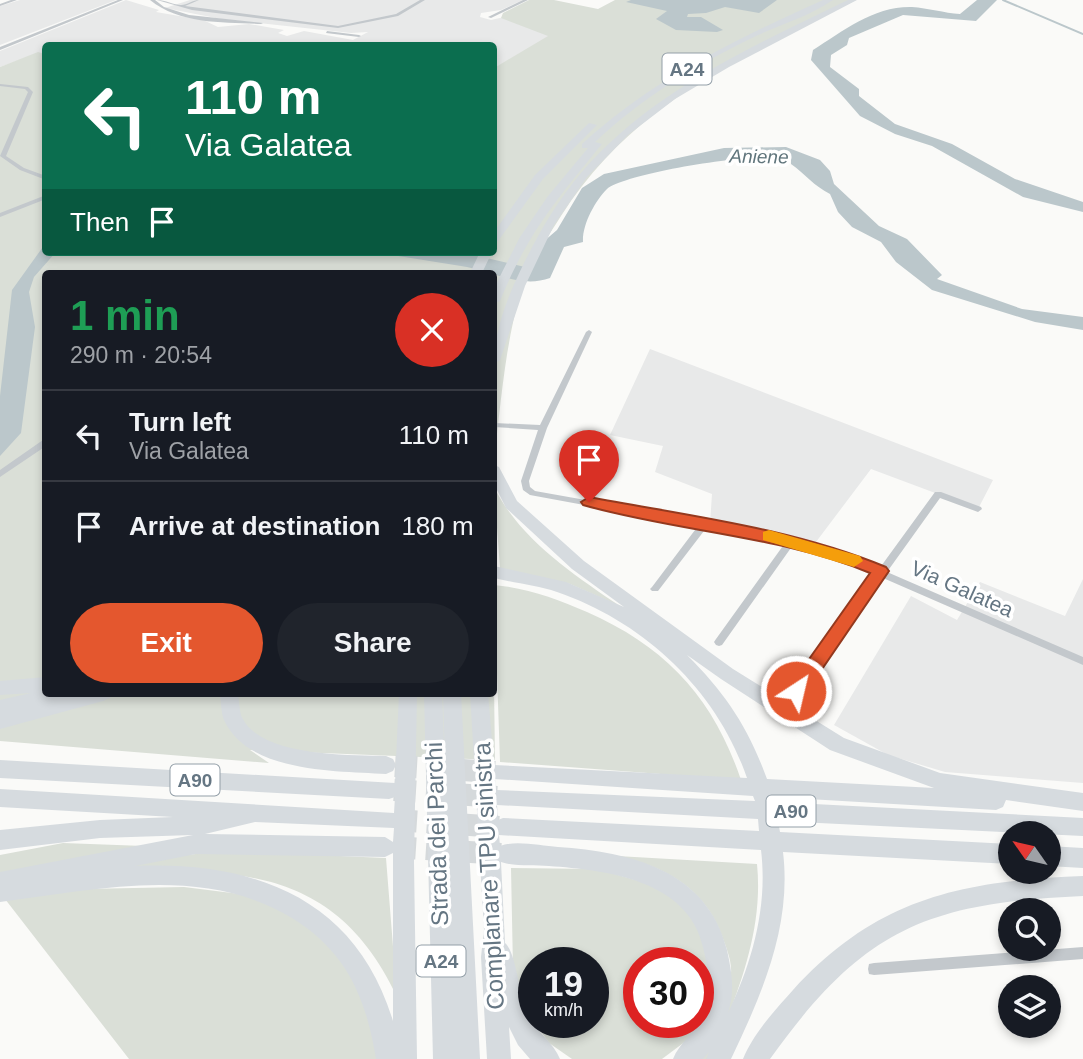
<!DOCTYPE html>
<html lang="en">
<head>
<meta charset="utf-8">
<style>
	:root { --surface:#171b24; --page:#20242c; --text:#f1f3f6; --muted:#9ea1a6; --line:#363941; --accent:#e4572e }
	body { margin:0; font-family:Arial,sans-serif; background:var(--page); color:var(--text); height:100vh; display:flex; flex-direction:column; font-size:26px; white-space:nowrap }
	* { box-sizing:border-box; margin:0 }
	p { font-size:23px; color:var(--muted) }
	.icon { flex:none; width:38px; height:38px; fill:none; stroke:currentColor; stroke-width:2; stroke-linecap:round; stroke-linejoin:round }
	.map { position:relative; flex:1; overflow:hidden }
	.drawer { position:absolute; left:42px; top:270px; width:455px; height:427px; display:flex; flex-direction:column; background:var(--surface); border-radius:7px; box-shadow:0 4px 10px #0003 }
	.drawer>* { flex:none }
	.hud { position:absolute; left:42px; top:42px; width:455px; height:214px; border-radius:7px; box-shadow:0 4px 10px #0003; background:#0b6e4f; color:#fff; overflow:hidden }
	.needle { width:46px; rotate:304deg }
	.tools { position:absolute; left:998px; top:821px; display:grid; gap:14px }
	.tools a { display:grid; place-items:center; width:63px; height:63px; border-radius:50%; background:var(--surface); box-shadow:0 4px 10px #0003; font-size:35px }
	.speed { position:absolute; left:518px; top:947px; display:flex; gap:14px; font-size:35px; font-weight:700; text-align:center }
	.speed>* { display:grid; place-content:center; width:91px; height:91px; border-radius:50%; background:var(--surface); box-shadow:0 4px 10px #0003; line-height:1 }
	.speed small { font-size:18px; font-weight:400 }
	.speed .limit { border:10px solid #d22; background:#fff; color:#111 }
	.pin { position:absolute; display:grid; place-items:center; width:60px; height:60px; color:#fff; margin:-72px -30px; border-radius:50% 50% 50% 0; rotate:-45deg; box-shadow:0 0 7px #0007 }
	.pin .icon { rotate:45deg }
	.me { position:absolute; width:77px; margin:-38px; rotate:35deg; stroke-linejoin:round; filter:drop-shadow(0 0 5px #0008) }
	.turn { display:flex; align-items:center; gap:24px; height:147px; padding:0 28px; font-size:32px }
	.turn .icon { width:91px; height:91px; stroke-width:2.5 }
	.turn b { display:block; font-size:49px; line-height:60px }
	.then { display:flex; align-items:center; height:66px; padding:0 28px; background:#0003; gap:14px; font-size:26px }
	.round { display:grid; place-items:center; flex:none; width:74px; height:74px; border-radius:37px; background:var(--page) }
	.head { display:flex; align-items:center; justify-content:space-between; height:119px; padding:0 28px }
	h1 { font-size:42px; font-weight:700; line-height:52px; color:#1e9e55 }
	.button { display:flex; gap:14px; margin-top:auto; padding:14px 28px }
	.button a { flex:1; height:80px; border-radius:42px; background:var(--accent); color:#fff; font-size:28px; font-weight:700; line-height:80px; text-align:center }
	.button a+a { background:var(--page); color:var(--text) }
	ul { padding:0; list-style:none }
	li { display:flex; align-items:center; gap:21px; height:91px; padding:0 28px; border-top:2px solid var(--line) }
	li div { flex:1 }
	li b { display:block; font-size:26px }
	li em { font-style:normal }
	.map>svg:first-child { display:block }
	.built { fill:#e8e9e9 }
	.green { fill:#dadfd7; fill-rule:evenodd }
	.water { fill:#bbc7cb }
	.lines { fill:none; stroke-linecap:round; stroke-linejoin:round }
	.stream { stroke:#bbc7cb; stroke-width:2 }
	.highway-tunnel { stroke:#d5d9db; stroke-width:22; stroke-dasharray:22 10; stroke-linecap:butt }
	.street { fill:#c3c8cc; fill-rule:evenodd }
	.highway { fill:#d6dbdf; fill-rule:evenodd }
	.route { fill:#e4572e; stroke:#94391e; stroke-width:2 }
	.slow { fill:#f59e0b }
	.labels { text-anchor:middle; stroke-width:7; stroke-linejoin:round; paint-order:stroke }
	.shield { fill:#fff; stroke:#939fa8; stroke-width:2 }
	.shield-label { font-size:19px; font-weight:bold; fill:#657683 }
	.far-water-label { font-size:19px; font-style:italic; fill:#60757c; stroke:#fff }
	.street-label { font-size:21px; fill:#657683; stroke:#fff }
	.near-street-label { font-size:24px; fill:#657683; stroke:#fff }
</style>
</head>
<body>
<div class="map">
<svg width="1083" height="1059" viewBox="0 0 1083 1059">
	<rect width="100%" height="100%" fill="#fafaf8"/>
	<path class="built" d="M20 0H116L0 45V6Z
		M126 0 159 10 156 12 203 20 218 27 249 24 284 30 278 33 287 36 304 31 353 40 368 32 351 33 221 19 165 8 190 0H523L501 10 481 13 480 17 491 20 504 17 552 36 494 68V46H46L45 54 39 53 0 67V51Z
		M650 349 993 480 978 509 871 469 816 542 710 524 712 494 655 472 663 446 610 435Z
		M1083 579V783L945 772 888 755 834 725 911 596 957 620 980 582 1065 616Z"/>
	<path class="green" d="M529 0H554L598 9 615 0H856C738 61 636 100 561 216 545 241 530 263 521 291 505 345 501 403 494 459V273H46V693H494V685L495 760 250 750 269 763 0 741V67L38 52 45 54 46 252H494V68L548 36 501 18 503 13Z
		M494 487C520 539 573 574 620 606L570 584 500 568Z
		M494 585C527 588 557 599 587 612 666 647 713 697 741 780L500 762Z
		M63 843 144 846 0 878V855Z
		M224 851 386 858 397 997C330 854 217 871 83 873L138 860Z
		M617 856 757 864C764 933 736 997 711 1059H701C708 1038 730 992 731 973 732 961 726 947 722 936 705 888 664 866 617 856Z
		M511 868 597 869 660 887 694 917 710 955 709 1001 696 1030 686 1041 662 1059H572L549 1043 525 1009 513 969ZM534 962H593V1022H534ZM639 962H698V1022H639Z
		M184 887 240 894 268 903 315 929 359 979 379 1059H129L5 899 84 889Z"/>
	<path class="water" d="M631 0H777L759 13 725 7 706 13 688 14 687 17H701L723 30 717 32 676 30 656 19 667 11 626 2Z
		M977 0H997L976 21 903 15 849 38 847 45 831 55 830 67 859 89V96L895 124 952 144 1015 179 1083 202V212L1023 197 932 146 895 134 860 116 811 60 813 50C843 31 874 6 912 7 928 8 944 13 960 14Z
		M786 147 820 160 830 171 834 184 879 226 907 239 942 275 937 279 1022 309 1083 317V330L1035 322 932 290 896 262 881 242 852 227 838 212 830 194C814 186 805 174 791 164V160C770 149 625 173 607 189 595 201 582 225 583 242L564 247 550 278C520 289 490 270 461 266 432 261 403 257 374 252H461L525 267 543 242 557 230 582 188 604 174 724 148Z
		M45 244 46 252H56L34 277 29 292 35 327 21 433 0 456V396L12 290Z"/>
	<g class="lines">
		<path class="stream" d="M1003 0 1083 34"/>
		<path class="highway-tunnel" d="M395 766 495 772
			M394 790 497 797
			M395 820 499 827
			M394 847 501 854"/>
		<path class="street" d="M11 0H17L0 6V4Z
			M118 0H123L0 50V47Z
			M150 0H155L164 7 189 15 263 23 261 24C224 22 181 25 150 0Z
			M157 0C165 0 174 5 181 5 187 5 193 0 199 0L185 6 338 26 396 14 420 0H425L398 16 338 28 192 10Z
			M523 0H528L491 18 488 17Z
			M327 31 359 35 361 36 359 37 326 33Z
			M0 84 28 87 33 92 6 156 24 168 46 176V180L20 170 0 156 28 92 25 89 0 86Z
			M46 195V199L0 217V213Z
			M589 330 592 332 547 428 529 481 530 487 535 491 765 532 831 548 879 569 935 492H941L981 507 982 509 978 512 940 498 887 572 1083 657V665L883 578 800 694 796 695 792 694 791 691 792 688 875 574 826 553 793 545 722 645 719 646 716 645 714 642 716 639 785 543 707 527 658 591H652L650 589 652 587 698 526 530 495 523 490 521 481 538 430 494 427V423L540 425 586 332Z
			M43 440H46V446L0 477V470Z
			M1083 947V959L874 975 869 974 868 969 869 964 874 963Z"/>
		<path class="highway" d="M823 0H833C810 16 779 25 754 37 696 65 642 98 595 142L602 144C557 199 527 234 500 301L494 304V288L520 237 548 196 588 148H582V144C653 79 736 39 823 0Z
			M848 0H857L729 67 675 99 628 135 587 177 554 225 525 286 500 360 494 364C494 329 509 294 524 263 540 231 558 200 581 173 651 91 753 46 848 0Z
			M589 123 597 125 543 179 498 241 494 242V232L535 175Z
			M480 252H492L482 273H470Z
			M494 465 499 467 517 501 584 561 733 669 844 738 940 773 1083 793V811L1006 800 1003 807 996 810 774 797 775 802 1083 818V836L778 821 780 832 1010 844V864L783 852C792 926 762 994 731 1059H706L709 1052 703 1059H673C680 1041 699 1030 705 1011 712 988 708 969 703 947 688 880 606 870 549 866 534 865 516 867 501 862L505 943C516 952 519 994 526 1010 533 1030 553 1041 560 1059H530L518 1045 509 1027 511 1059H487L481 957 484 930 470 693H488L494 765 747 778C717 690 644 622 557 592 537 585 514 583 494 578V566L566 582 624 607 572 569 506 508 494 484ZM687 655 721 679 830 750 934 788 767 779C748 727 726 694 687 655ZM495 779 753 796 755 801 496 790ZM497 805 758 819 759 831 503 818 498 820ZM499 835 761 850C768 907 752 963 728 1013 735 991 732 973 727 950 707 870 631 852 558 847 541 846 516 840 500 846Z
			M46 677V693H112L110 698 103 701 0 729V700L31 693 0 695V681Z
			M220 693H238C239 700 239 708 241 715 257 757 349 755 386 756L393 759 396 765 393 771 386 774C337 771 248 773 224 720 221 712 221 702 220 693Z
			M399 693H417L414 862 417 1059H376C366 998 347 952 292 918 202 864 97 890 0 902V872L193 835 100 838 0 850V830L100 820 173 817 0 807V789L394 813 395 797 389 799 0 778V760L395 783ZM255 822 394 828 393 842 385 837 205 834ZM393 853V1021C356 898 254 861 135 866L196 854 385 857Z
			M424 693H442L446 792 443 693H461L480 1059H433Z
			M1048 846 1083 848V868L1048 866Z
			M1083 876V896C926 903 863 929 770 1059H743C753 1034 775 1010 793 990 878 897 963 881 1083 876Z"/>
	</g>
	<path class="route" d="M589 497C689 516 792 528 886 567L889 571 803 697H790L787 691 790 686 870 573C778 535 678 532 583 505L581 502Z"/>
	<path class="slow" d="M769 530 860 556 863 561 854 567 763 540V532Z"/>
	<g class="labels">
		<g class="shield">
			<rect x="662.5" y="53.5" width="49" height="31" rx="5"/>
			<rect x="170.5" y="764.5" width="49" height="31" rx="5"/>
			<rect x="766.5" y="795.5" width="49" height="31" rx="5"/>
			<rect x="416.5" y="945.5" width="49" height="31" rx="5"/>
		</g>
		<g class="shield-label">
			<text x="687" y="76">A24</text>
			<text x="195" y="787">A90</text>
			<text x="791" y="818">A90</text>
			<text x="441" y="968">A24</text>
		</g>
		<g class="far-water-label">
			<text transform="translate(759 156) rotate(1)" y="7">Aniene</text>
		</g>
		<g class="street-label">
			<text transform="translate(962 589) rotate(24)" y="7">Via Galatea</text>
		</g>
		<g class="near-street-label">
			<text transform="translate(437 834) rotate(-92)" y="8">Strada dei Parchi</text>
			<text transform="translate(489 876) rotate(-93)" y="8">Complanare TPU sinistra</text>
		</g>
	</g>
</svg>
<div class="tools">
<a><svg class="needle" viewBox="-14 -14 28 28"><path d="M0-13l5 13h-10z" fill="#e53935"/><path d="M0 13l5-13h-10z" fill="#9ea1a6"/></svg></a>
<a><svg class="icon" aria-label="search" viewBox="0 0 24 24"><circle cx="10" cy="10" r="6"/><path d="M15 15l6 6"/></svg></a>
<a><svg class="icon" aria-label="layers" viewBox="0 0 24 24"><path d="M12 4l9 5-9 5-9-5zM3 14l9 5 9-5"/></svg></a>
</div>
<div class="speed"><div>19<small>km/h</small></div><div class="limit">30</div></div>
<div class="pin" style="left:589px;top:502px;background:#d93025"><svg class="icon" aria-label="arrive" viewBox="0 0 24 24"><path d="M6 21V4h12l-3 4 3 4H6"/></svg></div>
<svg class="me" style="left:796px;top:691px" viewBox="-20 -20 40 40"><circle r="17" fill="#e4572e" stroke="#fff" stroke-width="3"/><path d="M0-11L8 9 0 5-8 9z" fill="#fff"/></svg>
<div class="hud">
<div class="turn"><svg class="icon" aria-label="left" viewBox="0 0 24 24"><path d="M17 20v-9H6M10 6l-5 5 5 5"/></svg><div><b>110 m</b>Via Galatea</div></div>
<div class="then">Then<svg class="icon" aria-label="arrive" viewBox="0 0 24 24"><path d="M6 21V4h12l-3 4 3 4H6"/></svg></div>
</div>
<section class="drawer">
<div class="head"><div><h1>1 min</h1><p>290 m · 20:54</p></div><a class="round" style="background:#d93025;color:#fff"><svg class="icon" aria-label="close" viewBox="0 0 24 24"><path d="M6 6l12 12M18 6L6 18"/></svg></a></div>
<ul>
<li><svg class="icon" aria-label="left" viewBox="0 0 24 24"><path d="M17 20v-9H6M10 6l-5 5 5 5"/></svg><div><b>Turn left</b><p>Via Galatea</p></div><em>110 m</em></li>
<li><svg class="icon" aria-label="arrive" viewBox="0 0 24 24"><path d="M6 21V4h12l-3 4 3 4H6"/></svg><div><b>Arrive at destination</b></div><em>180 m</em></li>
</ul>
<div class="button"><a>Exit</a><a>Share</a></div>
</section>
</div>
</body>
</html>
